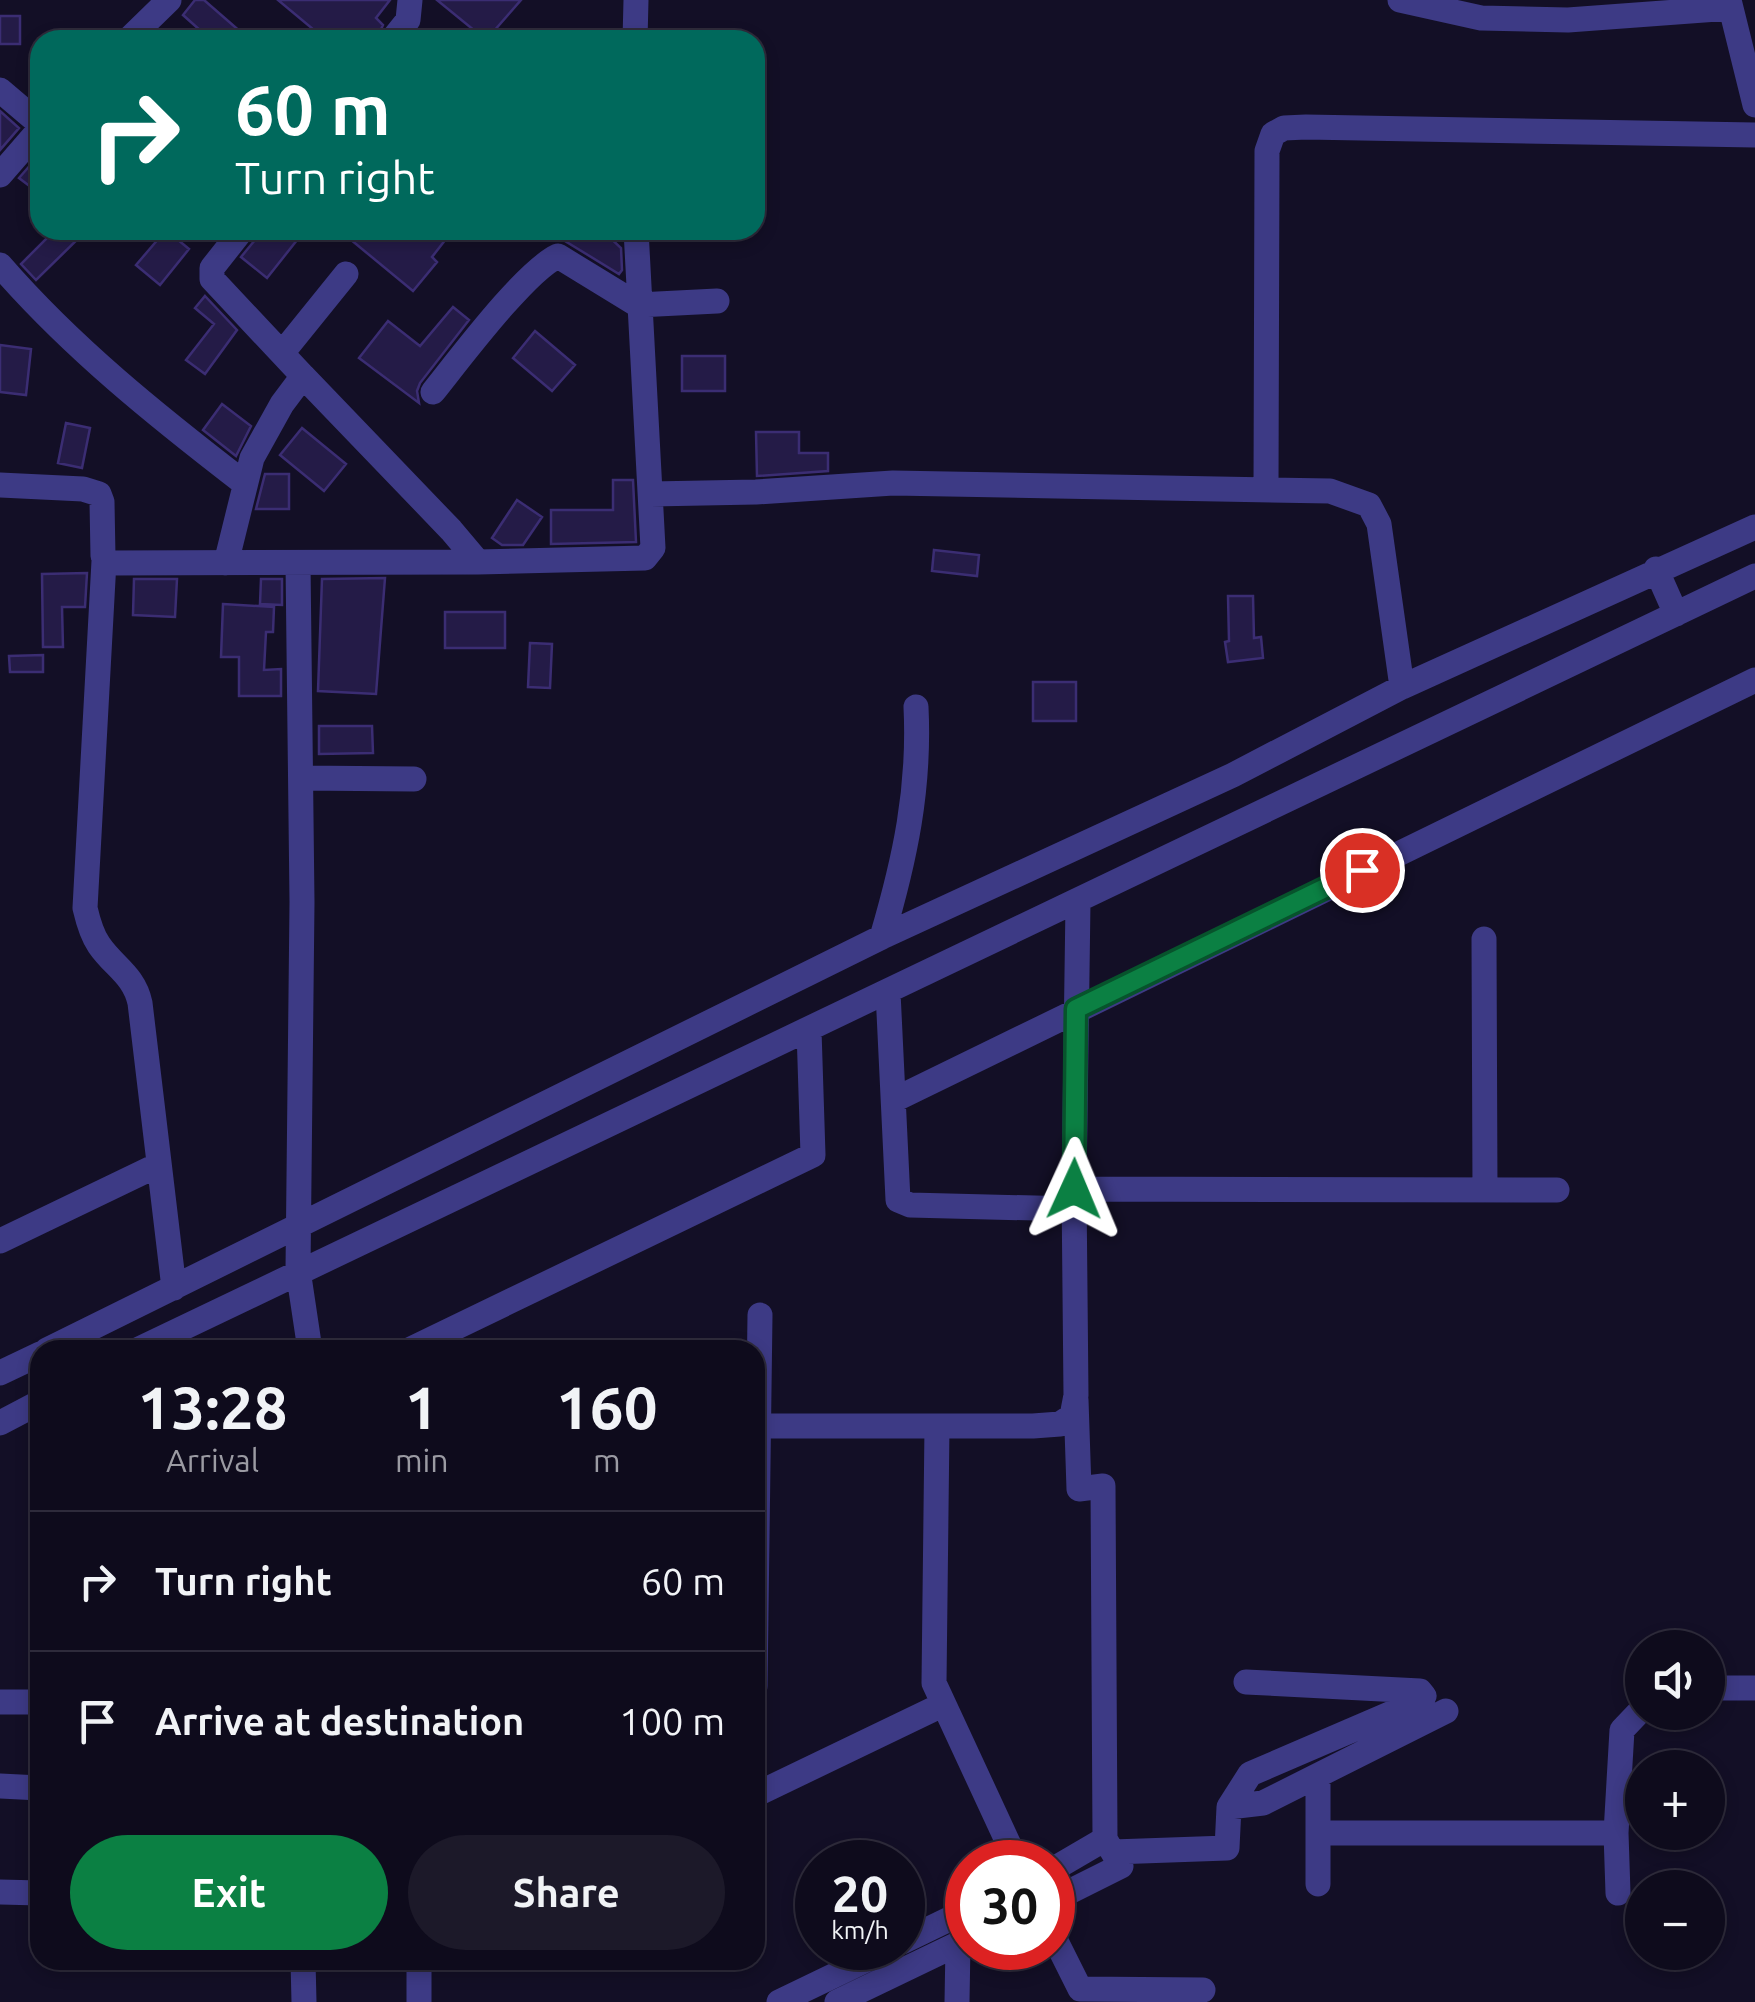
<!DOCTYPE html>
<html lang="en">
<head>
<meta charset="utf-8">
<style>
	:root { --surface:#0e0b1c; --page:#1c1929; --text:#f1f3f6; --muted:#9b9ba3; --line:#2e2b3b; --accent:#0b8043 }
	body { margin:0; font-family:Ubuntu,sans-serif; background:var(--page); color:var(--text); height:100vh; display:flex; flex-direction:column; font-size:38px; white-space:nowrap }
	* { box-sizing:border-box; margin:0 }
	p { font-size:32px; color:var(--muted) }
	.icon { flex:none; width:55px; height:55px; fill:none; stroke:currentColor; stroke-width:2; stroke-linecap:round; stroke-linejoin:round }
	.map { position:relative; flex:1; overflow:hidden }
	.panel { position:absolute; left:30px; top:1340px; width:735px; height:630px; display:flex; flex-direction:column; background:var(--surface); border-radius:30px; box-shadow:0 5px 15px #0003,0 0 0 2px var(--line) }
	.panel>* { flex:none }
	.hud { position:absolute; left:30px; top:30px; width:735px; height:210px; border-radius:30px; box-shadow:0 5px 15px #0003,0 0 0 2px var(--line); background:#00695c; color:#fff; overflow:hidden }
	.buttons { position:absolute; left:1625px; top:1630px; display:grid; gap:20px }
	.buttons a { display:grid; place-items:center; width:100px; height:100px; border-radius:50%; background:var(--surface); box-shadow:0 5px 15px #0003,0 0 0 2px var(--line); font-size:50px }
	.speed { position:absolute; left:795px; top:1840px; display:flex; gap:20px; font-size:50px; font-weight:700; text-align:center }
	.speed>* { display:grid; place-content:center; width:130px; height:130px; border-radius:50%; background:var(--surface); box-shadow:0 5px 15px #0003,0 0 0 2px var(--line); line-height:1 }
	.speed small { font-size:25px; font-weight:400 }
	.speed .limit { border:15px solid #d22; background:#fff; color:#111 }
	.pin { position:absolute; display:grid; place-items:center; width:85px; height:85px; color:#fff; margin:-42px; border:5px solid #fff; border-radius:50%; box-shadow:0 2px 10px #0007 }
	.me { position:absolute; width:110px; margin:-55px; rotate:1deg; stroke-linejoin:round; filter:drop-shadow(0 0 8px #0008) }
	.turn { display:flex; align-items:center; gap:35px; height:210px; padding:0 40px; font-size:45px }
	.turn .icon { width:130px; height:130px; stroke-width:2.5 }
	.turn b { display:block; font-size:70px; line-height:85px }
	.eta { display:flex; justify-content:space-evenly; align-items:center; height:170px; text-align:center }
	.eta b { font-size:60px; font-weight:600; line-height:70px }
	.button { display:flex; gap:20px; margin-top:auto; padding:20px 40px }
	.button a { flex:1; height:115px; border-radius:60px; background:var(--accent); color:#fff; font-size:40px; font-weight:600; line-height:115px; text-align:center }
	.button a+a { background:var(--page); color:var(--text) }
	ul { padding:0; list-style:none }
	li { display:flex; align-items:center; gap:30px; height:140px; padding:0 40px; border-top:2px solid var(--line) }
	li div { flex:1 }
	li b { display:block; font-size:38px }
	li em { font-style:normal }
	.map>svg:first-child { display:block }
	.building { fill:#241b47; stroke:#3b2d73; stroke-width:2.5 }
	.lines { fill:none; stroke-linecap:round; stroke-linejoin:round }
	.minor { stroke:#3d3a85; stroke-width:25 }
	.route-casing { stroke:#07532c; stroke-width:25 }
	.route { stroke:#0b8043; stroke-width:18 }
</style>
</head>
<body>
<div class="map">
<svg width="1755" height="2002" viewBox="0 0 1755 2002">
	<rect width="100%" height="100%" fill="#130f26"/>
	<path class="building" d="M195 0H204L250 40H211L183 15Z
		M278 0H390L376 18 383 25 376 40H326Z
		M437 0H521L486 40Z
		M0 16H20V44H0Z
		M0 111 19 128 0 150Z
		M40 154V194L19 178Z
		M55 230H87L36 280 21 264Z
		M166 230 189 249 160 285 136 265Z
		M258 230H305L267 278 241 257 255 240Z
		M339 230H453L432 257 437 262 413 291Z
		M547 230H602L621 248 622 270 619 274Z
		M205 296 237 330 205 374 186 360 214 324 195 308Z
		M453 307 469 320 420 383 417 391 419 403 359 358 388 321 420 346Z
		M535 331 575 365 552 391 513 358Z
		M0 345 31 349 26 395 0 392Z
		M682 356H725V391H682Z
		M222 404 251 426 236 456 203 430Z
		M66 423 90 428 82 468 58 463Z
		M302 428 346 464 324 491 280 455Z
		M756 432H799V453H828V471L757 476Z
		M265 474H289V509H256Z
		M613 480H633L636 542 551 544V510H613Z
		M517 500 542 517 523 545H502L492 538Z
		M934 550 979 555 977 576 932 571Z
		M87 573 85 607H62L63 647H43L42 574Z
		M385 578 376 694 318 691 322 579Z
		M134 579H177L175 617 133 615Z
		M261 579H282V605L260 604Z
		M1228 596H1253L1254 638 1261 637 1263 658 1228 662 1225 642 1229 641Z
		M223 604 274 607 273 632H266L264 670 281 669V696H239V657H221Z
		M445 612H505V648H445Z
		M530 643 552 644 550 688 528 687Z
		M43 655V672H10L9 656Z
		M1033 682H1076V721H1033Z
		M319 726H372L373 753 319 754Z"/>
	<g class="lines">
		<path class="minor" d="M1400 0 1481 18 1568 20 1731 8
			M1729 0 1755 105
			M128 40 169 0
			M392 40 408 20 410 0
			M635 40 636 0
			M0 90 40 124
			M0 175 40 129
			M0 265C72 348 157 416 244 483
			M283 352 346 274
			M303 376 451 530 478 562
			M433 392C458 361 525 271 558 256L638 305 717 301
			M0 485 83 489 99 494 102 502 103 556 109 563 478 562 645 558 653 548 636 230
			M1266 490 1267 151 1273 134 1284 128 1306 127 1755 135
			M651 494 756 492 893 483 1330 491 1369 505 1379 524 1402 687
			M104 561 85 908C88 921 92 935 99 945 114 967 134 975 140 1003L174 1288
			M226 563 252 458 282 404 303 376 212 279V268L242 230
			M298 563 302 902 298 1270 310 1350
			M1656 569 1676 614
			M301 778 414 779
			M882 937C905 859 920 789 916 707
			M1484 939 1485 1190
			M888 992 898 1200 910 1205 1074 1209
			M894 1100 1755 680
			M1074 1189 1557 1190
			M0 1241 158 1165
			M47 1350 882 937 1233 775 1402 687 1755 527
			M137 1350 1755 576
			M409 1350 813 1155 809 1030
			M0 1373 40 1354
			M0 1423 40 1402
			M759 1426H1033L1060 1424 1072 1416 1076 1395 1074 1189 1078 902
			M937 1426 934 1683 1017 1862
			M755 1686 760 1315
			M1708 1688H1755
			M0 1702H40
			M1318 1778V1884
			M0 1786 40 1788
			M755 1795 942 1705
			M1229 1807 1263 1803 1446 1711
			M1318 1833H1616
			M1113 1852 1227 1848 1229 1807 1250 1774 1422 1700 1424 1696 1420 1691 1246 1682
			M1052 1870 1105 1839
			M0 1892 40 1893
			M1618 1893 1616 1833 1622 1730 1642 1709
			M1053 1900 1121 1866 1105 1839 1103 1486 1079 1489 1076 1400
			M1052 1933 1080 1989 1203 1990
			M902 1942 968 1910
			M303 1960 304 2002
			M419 1960V2002
			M779 2002 891 1948
			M837 2002 968 1939
			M957 2002 958 1944"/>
	</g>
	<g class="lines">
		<g class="route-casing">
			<path id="route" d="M1074 1189 1076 1009 1362 870"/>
		</g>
		<use href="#route" class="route"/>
	</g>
</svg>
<div class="buttons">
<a><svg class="icon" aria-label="sound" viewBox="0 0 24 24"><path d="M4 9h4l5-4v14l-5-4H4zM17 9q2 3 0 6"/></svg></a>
<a>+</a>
<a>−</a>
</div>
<div class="speed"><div>20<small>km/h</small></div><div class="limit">30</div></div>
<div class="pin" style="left:1362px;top:870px;background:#d93025"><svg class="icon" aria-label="arrive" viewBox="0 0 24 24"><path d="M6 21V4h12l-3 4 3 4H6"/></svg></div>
<svg class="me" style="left:1074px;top:1189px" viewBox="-20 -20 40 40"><path d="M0-17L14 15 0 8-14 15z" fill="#0b8043" stroke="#fff" stroke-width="4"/></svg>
<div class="hud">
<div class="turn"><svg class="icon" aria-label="right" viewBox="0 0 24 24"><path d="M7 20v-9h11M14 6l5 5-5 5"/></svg><div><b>60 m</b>Turn right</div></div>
</div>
<section class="panel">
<div class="eta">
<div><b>13:28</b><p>Arrival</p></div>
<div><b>1</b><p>min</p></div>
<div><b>160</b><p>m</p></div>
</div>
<ul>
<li><svg class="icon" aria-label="right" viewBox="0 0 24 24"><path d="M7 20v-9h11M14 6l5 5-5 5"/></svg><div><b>Turn right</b></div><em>60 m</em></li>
<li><svg class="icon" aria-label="arrive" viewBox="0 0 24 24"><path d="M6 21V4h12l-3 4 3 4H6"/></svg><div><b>Arrive at destination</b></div><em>100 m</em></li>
</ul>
<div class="button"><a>Exit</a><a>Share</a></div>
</section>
</div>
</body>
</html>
